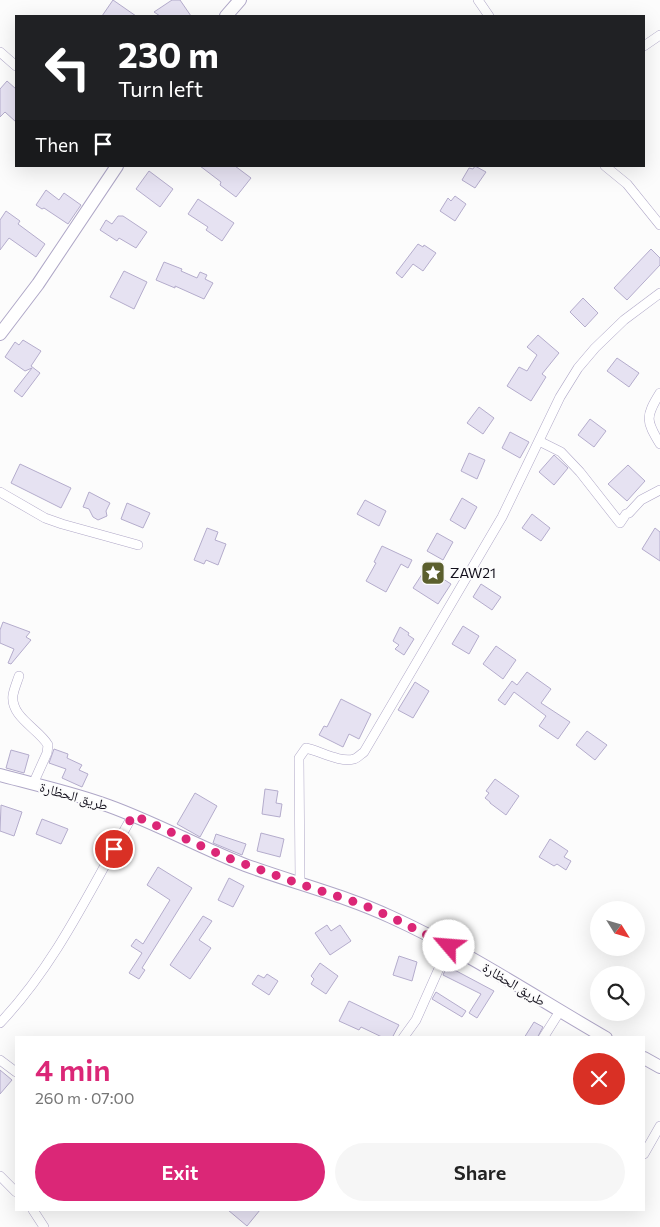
<!DOCTYPE html>
<html lang="en">
<head>
<meta charset="utf-8">
<style>
	:root { --surface:#fff; --page:#f6f6f6; --text:#222; --muted:#767676; --accent:#db2777 }
	body { margin:0; font-family:Commissioner,"Noto Naskh Arabic",sans-serif; background:var(--page); color:var(--text); height:100vh; display:flex; flex-direction:column; font-size:19px; white-space:nowrap }
	* { box-sizing:border-box; margin:0 }
	p { font-size:16px; color:var(--muted) }
	.icon { flex:none; width:28px; height:28px; fill:none; stroke:currentColor; stroke-width:2; stroke-linecap:round; stroke-linejoin:round }
	.map { position:relative; flex:1; overflow:hidden }
	.panel { position:absolute; left:15px; top:1036px; width:630px; height:175px; display:flex; flex-direction:column; background:var(--surface); border-radius:0px; box-shadow:0 5px 20px #0002 }
	.panel>* { flex:none }
	.banner { position:absolute; left:15px; top:15px; width:630px; height:152px; border-radius:0px; box-shadow:0 5px 20px #0002; background:#202124; color:#fff; overflow:hidden }
	.needle { width:32px; rotate:127deg }
	.buttons { position:absolute; left:590px; top:901px; display:grid; gap:10px }
	.buttons a { display:grid; place-items:center; width:55px; height:55px; border-radius:50%; background:var(--surface); box-shadow:0 5px 20px #0002; font-size:25px }
	.pin { position:absolute; display:grid; place-items:center; width:42px; height:42px; color:#fff; margin:-21px; border:2px solid #fff; border-radius:50%; box-shadow:0 1px 5px #0007 }
	.me { position:absolute; width:55px; margin:-28px; rotate:297deg; stroke-linejoin:round; filter:drop-shadow(0 0 4px #0008) }
	.turn { display:flex; align-items:center; gap:18px; height:105px; padding:0 20px; font-size:22px }
	.turn .icon { width:65px; height:65px; stroke-width:2.5 }
	.turn b { display:block; font-size:35px; line-height:42px }
	.then { display:flex; align-items:center; height:48px; padding:0 20px; background:#0003; gap:10px; font-size:19px }
	.round { display:grid; place-items:center; flex:none; width:52px; height:52px; border-radius:26px; background:var(--page) }
	.head { display:flex; align-items:center; justify-content:space-between; height:85px; padding:0 20px }
	h1 { font-size:30px; font-weight:600; line-height:38px; color:var(--accent) }
	.primary-button { display:flex; gap:10px; margin-top:auto; padding:10px 20px }
	.primary-button a { flex:1; height:58px; border-radius:30px; background:var(--accent); color:#fff; font-size:20px; font-weight:600; line-height:58px; text-align:center }
	.primary-button a+a { background:var(--page); color:var(--text) }
	.map>svg:first-child { display:block }
	.building { fill:#e6e2f2; stroke:#b4accc }
	.lines { fill:none; stroke-linecap:round; stroke-linejoin:round }
	.street-casing { stroke:#afa7c7; stroke-width:10 }
	.secondary-casing { stroke:#afa7c7; stroke-width:14 }
	.street { stroke:#fff; stroke-width:9 }
	.secondary { stroke:#fff; stroke-width:12 }
	.route { stroke:#db2777; stroke-width:9; stroke-dasharray:0 16.2 }
	.labels { text-anchor:middle; stroke-width:4; stroke-linejoin:round; paint-order:stroke }
	.poi-label { font-size:14px; fill:#120f1b; stroke:#fcfcfc; text-anchor:start }
	.street-label { font-size:14px; fill:#120f1b; stroke:#fcfcfc }
</style>
</head>
<body>
<div class="map">
<svg width="660" height="1227" viewBox="0 0 660 1227">
	<rect width="100%" height="100%" fill="#fcfcfc"/>
	<path class="building" d="M113 0 136 16H102Z
		M172 0H180L191 16H160L154 12Z
		M7 81 16 89V122L5 112 0 117V89Z
		M200 166H235L251 178 236 197 220 185 221 182Z
		M475 166 486 172 475 188 462 180 469 168 473 169Z
		M149 171 173 189 160 207 136 189Z
		M46 190 59 200 64 193 81 205 68 224 44 208 42 209 36 205Z
		M455 196 466 204 455 221 440 211 448 198 451 201Z
		M198 199 234 223 222 241 206 230 208 227 188 214Z
		M6 211 20 221 18 224 45 244 36 257 9 238 0 250V220Z
		M118 216H123L147 232 136 248 119 238 117 241 100 230 106 220 112 224Z
		M418 244 423 247 424 245 436 253 423 271 413 264 402 278 396 273Z
		M651 249 660 258V265L627 300 614 288Z
		M164 262 182 269 181 271 197 278 200 272 207 275 205 279 213 283 204 299 175 286V288L156 280Z
		M124 271 147 282 134 309 110 297Z
		M583 298 598 313 585 327 570 312Z
		M538 335 559 353 542 374 546 377 531 401 507 386 519 367 527 371 537 355 527 347Z
		M23 340 41 351 31 366 40 373 22 397 14 391 32 368 25 371 5 357 15 342 19 345Z
		M617 358 639 373 629 387 607 371Z
		M479 407 494 418 483 434 467 423Z
		M590 419 606 431 594 447 578 435Z
		M510 432 529 442 520 458 502 448Z
		M469 453 485 460 477 479 461 471Z
		M554 455 568 468 554 485 539 472Z
		M20 464 71 488 61 508 11 483Z
		M628 465 645 481 627 501 608 484Z
		M89 492 110 503 106 511 107 516 98 520 93 517 89 509 83 507Z
		M462 498 477 507 465 529 450 520Z
		M365 500 386 511 379 526 357 514Z
		M127 503 150 513 143 528 121 519Z
		M532 514 550 528 541 541 522 528Z
		M207 528 218 532 215 540 226 544 218 565 206 560 204 564 194 560Z
		M655 528 660 532V561L642 549Z
		M437 533 453 542 443 560 427 551Z
		M382 546 412 560 408 568 401 564 386 592 366 581 376 563 374 562Z
		M426 568 451 584 438 604 413 588Z
		M481 584 501 597 492 610 473 597Z
		M3 622 30 632 26 637 31 640 11 664 8 663 14 649 0 643V630Z
		M463 626 479 636 469 654 452 644Z
		M400 627 409 633 408 635 414 639 404 655 395 649 399 645 393 641Z
		M496 646 516 660 503 679 483 664Z
		M527 672 551 689 541 703 570 722 558 739 539 726 546 716 514 692 505 705 498 700 512 681 517 685Z
		M415 682 429 691 413 718 398 710Z
		M341 699 371 714 359 739 349 734 343 747 319 735 324 726 327 727Z
		M587 731 607 745 595 760 576 745Z
		M54 749 68 754 67 758 82 765 79 770 88 774 82 787 62 778 66 769 49 763Z
		M11 750 29 755 24 773 6 768Z
		M495 779 519 796 506 815 490 803V802L485 798 489 793 486 791Z
		M265 789 278 791 276 803 282 804 280 817 262 814Z
		M195 793 217 806 200 837 177 824Z
		M1 805 22 812 14 836 0 831Z
		M42 819 68 829 61 844 36 834Z
		M261 833 284 839 280 857 257 851Z
		M216 834 246 844 242 855 213 843Z
		M550 839 568 851 564 857 571 861 566 870 557 864 554 866 539 857Z
		M158 867 192 888 142 968 145 970 139 979 129 973 142 953 131 946 136 939 143 944 170 900 147 885Z
		M229 878 244 886 233 907 218 900Z
		M203 916 212 921 199 940 211 948 190 979 170 965Z
		M327 925 331 931 340 925 351 941 330 955 315 933Z
		M399 956 417 962 412 981 393 975Z
		M320 963 338 976 326 994 311 984 314 979 311 976Z
		M447 966 494 991 477 1018 469 1013 481 994 443 975Z
		M267 974 278 981 269 995 252 984 258 975 264 978Z
		M436 992 466 1011 462 1017 432 999Z
		M349 1001 399 1025 392 1038H384L361 1027 359 1030 339 1021Z
		M534 1022 543 1027 537 1038H524Z
		M0 1070 12 1080 0 1094Z
		M228 1210H260L247 1226Z"/>
	<g class="lines">
		<g class="street-casing">
			<path id="street" d="M478 0 489 16
				M644 46 660 35
				M0 52 16 66
				M605 166 627 184 660 225
				M660 393C645 417 646 421 660 444
				M539 441 561 452 580 472 620 523 626 514 629 513 641 500 660 490
				M0 492 45 518 62 524 138 545
				M19 676C17 682 14 689 13 695 10 717 39 729 48 745L47 753 33 784
				M300 884 299 758 306 748C320 751 340 763 354 759 357 758 361 754 364 752L502 517 560 397 578 368 595 348 624 320 660 293
				M0 1023C57 963 92 886 133 815
				M403 1038 416 1020 449 946
				M543 1038 560 1011
				M0 1060 16 1072
				M644 1154 660 1126
				M0 1176 16 1192
				M33 1210 44 1227"/>
		</g>
		<g class="secondary-casing">
			<path id="secondary" d="M226 16 240 0
				M0 334 38 284 117 166
				M0 775C37 785 74 793 109 806 156 823 199 847 245 865 294 883 344 895 391 917 466 951 535 997 606 1038
				M644 1058 660 1067"/>
		</g>
		<use href="#street" class="street"/>
		<use href="#secondary" class="secondary"/>
	</g>
	<g class="lines">
		<path class="route" d="M114 849 133 815 228 858 300 884 361 904 391 917 449 946"/>
	</g>
	<defs>
		<g id="sight-square" transform="scale(1.25)"><rect x="-9" y="-9" width="18" height="18" rx="4" fill="#5b5f2d" stroke="#fcfcfc"/><path d="M0-6L1.8-2.2L6-1.7L2.9 1.2L3.7 5.4L0 3.3L-3.7 5.4L-2.9 1.2L-6-1.7L-1.8-2.2Z" fill="#fff"/></g>
	</defs>
	<g fill-rule="evenodd">
		<use href="#sight-square" x="433" y="573"/>
	</g>
	<g class="labels">
		<g class="poi-label">
			<text x="450" y="578">ZAW21</text>
		</g>
		<g class="street-label">
			<text transform="translate(74 796) rotate(16)" y="5">طريق الحظارة</text>
			<text transform="translate(514 984) rotate(31)" y="5">طريق الحظارة</text>
		</g>
	</g>
</svg>
<div class="buttons">
<a><svg class="needle" viewBox="-14 -14 28 28"><path d="M0-13l5 13h-10z" fill="#e53935"/><path d="M0 13l5-13h-10z" fill="#767676"/></svg></a>
<a><svg class="icon" aria-label="search" viewBox="0 0 24 24"><circle cx="10" cy="10" r="6"/><path d="M15 15l6 6"/></svg></a>
</div>
<div class="pin" style="left:114px;top:849px;background:#d93025"><svg class="icon" aria-label="arrive" viewBox="0 0 24 24"><path d="M6 21V4h12l-3 4 3 4H6"/></svg></div>
<svg class="me" style="left:449px;top:946px" viewBox="-20 -20 40 40"><circle r="19" fill="#fff"/><path d="M0-13L10 11 0 6-10 11z" fill="#db2777"/></svg>
<div class="banner">
<div class="turn"><svg class="icon" aria-label="left" viewBox="0 0 24 24"><path d="M17 20v-9H6M10 6l-5 5 5 5"/></svg><div><b>230 m</b>Turn left</div></div>
<div class="then">Then<svg class="icon" aria-label="arrive" viewBox="0 0 24 24"><path d="M6 21V4h12l-3 4 3 4H6"/></svg></div>
</div>
<section class="panel">
<div class="head"><div><h1>4 min</h1><p>260 m · 07:00</p></div><a class="round" style="background:#d93025;color:#fff"><svg class="icon" aria-label="close" viewBox="0 0 24 24"><path d="M6 6l12 12M18 6L6 18"/></svg></a></div>
<div class="primary-button"><a>Exit</a><a>Share</a></div>
</section>
</div>
</body>
</html>
